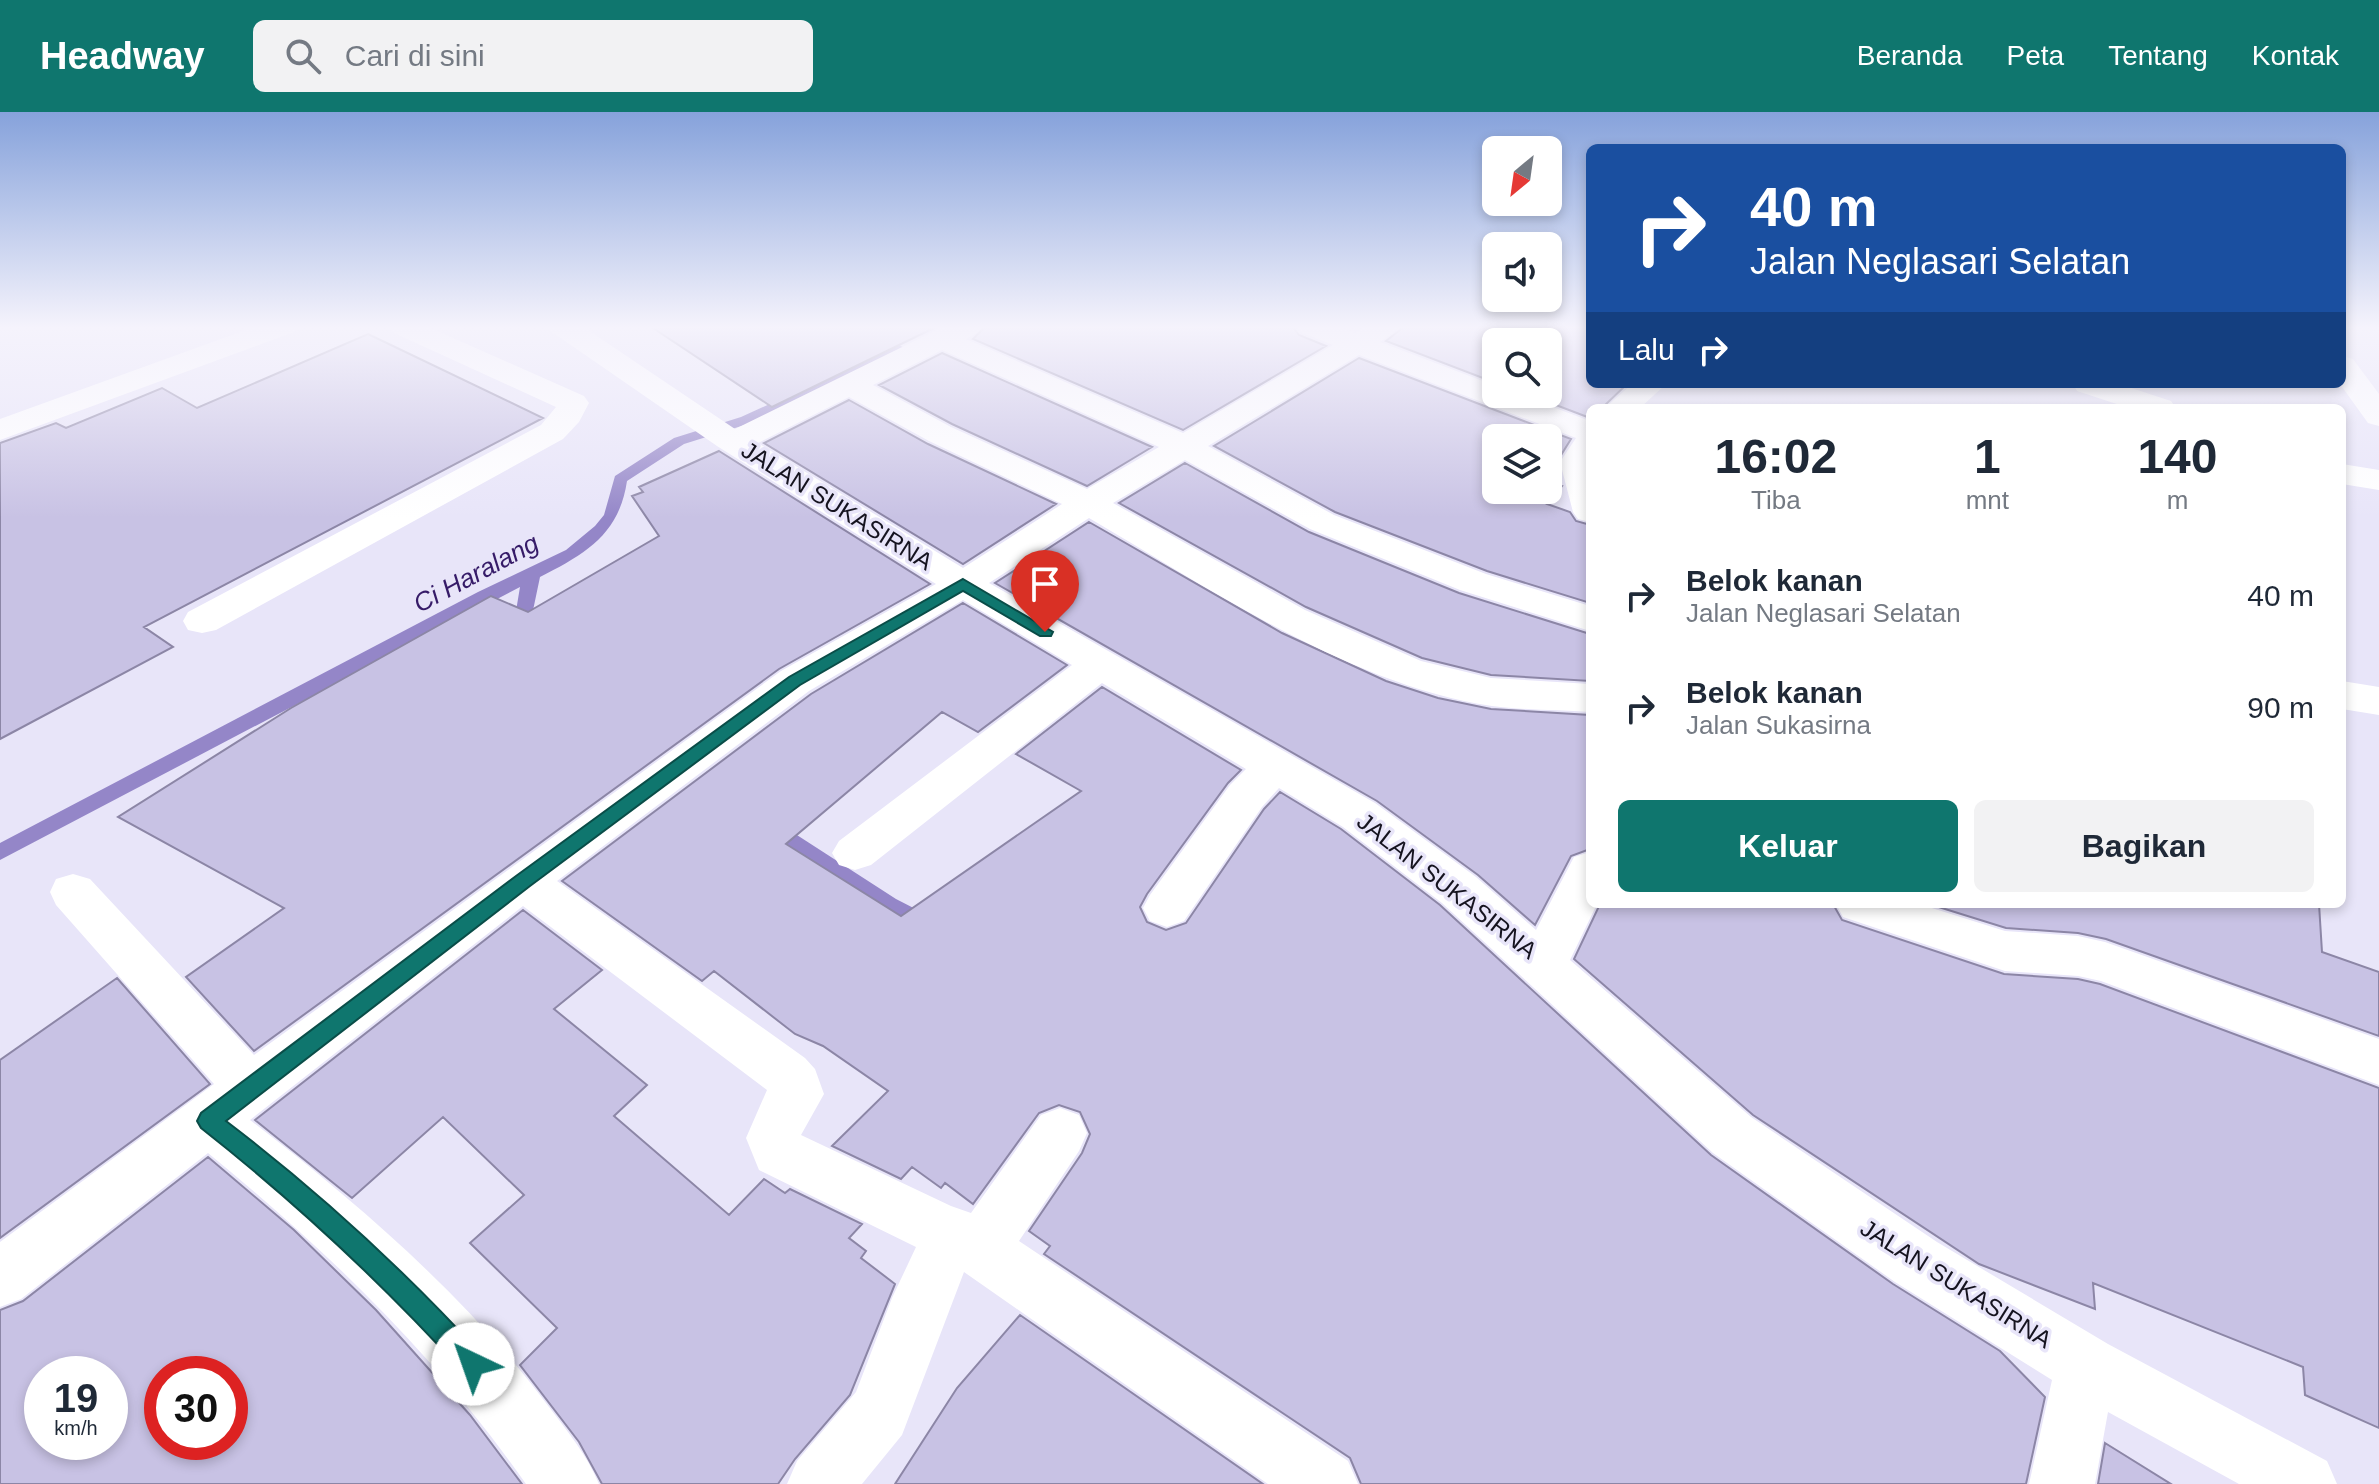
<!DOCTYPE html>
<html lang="id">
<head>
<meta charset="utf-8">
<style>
	:root { --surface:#fff; --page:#f2f2f3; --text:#1f2937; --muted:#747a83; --accent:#0f766e }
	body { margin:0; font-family:Helvetica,sans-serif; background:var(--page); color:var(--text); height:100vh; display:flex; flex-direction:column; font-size:30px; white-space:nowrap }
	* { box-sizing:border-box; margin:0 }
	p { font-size:26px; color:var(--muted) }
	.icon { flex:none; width:44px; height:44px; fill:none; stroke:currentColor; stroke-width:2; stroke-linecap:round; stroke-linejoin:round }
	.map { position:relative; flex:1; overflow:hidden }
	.drawer { position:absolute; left:1586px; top:292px; width:760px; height:504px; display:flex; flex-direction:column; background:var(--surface); border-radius:12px; box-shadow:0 4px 12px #0003 }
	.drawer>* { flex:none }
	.hud { position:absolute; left:1586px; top:32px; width:760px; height:244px; border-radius:12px; box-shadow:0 4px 12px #0003; background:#1a4fa0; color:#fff; overflow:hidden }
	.needle { width:52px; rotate:209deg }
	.controls { position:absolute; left:1482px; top:24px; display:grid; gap:16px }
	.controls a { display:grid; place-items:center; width:80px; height:80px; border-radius:12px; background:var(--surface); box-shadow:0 4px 12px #0003; font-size:40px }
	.speed { position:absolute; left:24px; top:1244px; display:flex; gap:16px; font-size:40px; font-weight:700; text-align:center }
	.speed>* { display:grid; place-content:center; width:104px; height:104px; border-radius:50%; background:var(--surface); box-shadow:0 4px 12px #0003; line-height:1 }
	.speed small { font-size:20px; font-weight:400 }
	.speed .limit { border:12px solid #d22; background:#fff; color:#111 }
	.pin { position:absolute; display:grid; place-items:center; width:68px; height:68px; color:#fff; margin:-82px -34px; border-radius:50% 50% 50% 0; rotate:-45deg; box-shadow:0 0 8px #0007 }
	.pin .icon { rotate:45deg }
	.me { position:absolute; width:88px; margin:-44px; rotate:318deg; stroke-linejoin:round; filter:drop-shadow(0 0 6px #0008) }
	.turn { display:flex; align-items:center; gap:28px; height:168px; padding:0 32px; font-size:36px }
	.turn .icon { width:104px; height:104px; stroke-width:2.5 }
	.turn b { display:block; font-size:56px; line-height:68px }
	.then { display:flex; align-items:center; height:76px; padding:0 32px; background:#0003; gap:16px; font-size:30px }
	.eta { display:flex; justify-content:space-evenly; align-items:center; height:136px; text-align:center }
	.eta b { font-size:48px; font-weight:800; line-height:56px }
	.action { display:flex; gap:16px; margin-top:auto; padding:16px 32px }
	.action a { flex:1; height:92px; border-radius:12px; background:var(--accent); color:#fff; font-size:32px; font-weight:800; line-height:92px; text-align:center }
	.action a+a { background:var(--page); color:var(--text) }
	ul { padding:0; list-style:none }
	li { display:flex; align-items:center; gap:24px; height:112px; padding:0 32px }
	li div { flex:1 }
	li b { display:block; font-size:30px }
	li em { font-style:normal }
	header { display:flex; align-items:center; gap:48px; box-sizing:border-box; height:112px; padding:0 40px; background:var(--accent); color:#fff }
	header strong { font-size:38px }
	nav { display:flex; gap:44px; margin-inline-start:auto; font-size:28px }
	.search { width:560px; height:72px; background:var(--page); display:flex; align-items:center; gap:20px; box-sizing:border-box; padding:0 28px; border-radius:12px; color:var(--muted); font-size:30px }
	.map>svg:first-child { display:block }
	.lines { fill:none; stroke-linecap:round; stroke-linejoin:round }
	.stream { fill:#9486c8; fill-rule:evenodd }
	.building { fill:#c8c2e4; stroke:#8c86a6; stroke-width:2; fill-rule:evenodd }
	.minor { fill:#fff; fill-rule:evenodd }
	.route { fill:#0f766e; stroke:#0a4d48; stroke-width:2 }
	.labels { text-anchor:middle; stroke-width:7; stroke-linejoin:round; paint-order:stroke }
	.street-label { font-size:24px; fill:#15131f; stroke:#e8e5f9 }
	.water-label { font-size:26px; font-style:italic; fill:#361b68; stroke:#e8e5f9 }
</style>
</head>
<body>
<header>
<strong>Headway</strong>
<div class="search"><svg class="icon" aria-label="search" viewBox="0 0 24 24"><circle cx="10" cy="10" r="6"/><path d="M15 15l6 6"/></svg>Cari di sini</div>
<nav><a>Beranda</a><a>Peta</a><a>Tentang</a><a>Kontak</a></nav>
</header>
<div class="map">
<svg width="2379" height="1372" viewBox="0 0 2379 1372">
	<rect width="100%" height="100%" fill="#e8e5f9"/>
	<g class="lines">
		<path class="stream" d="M899 233 906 237 904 240 751 311 684 332 627 369C619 423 585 442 540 465L527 527H515L512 523 520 475 0 748V731L478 480 566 438 595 414 604 403 615 364 674 326 741 305Z
			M769 705 896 787 935 807 938 813 935 819C910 827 789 737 762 718L759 713 762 708Z"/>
	</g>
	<path class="building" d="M650 214H938L772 295Z
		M986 214H1292L1299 223 1326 234 1183 318 973 227Z
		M1405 214H1590V272H1627L1602 296H1590V306L1527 282H1548V230H1496V271L1386 229Z
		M368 222 543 306 144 515 173 535 0 627V331L56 311 66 316 162 276 197 296Z
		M942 241 1152 335 1087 374 952 312 879 273Z
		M1359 246 1571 327 1558 348 1560 361 1551 371 1562 374 1547 392 1570 400 1576 409 1587 412 1590 491 1487 459 1335 400 1214 334ZM1496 326H1548V378H1496Z
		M849 288 928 332 1056 392 963 452 764 331Z
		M719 339 930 472 779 557 254 939 186 865 284 796 118 705 291 596 491 484 528 500 659 424 632 384 643 380 639 375Z
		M1185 351 1309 420 1459 481 1590 522V569L1491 563 1422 546 1306 495 1119 391Z
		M1089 410 1282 521 1386 569 1438 586 1491 597 1590 603V737L1571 744 1535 813 1478 763 1377 689 995 471Z
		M963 491 1067 553 978 620 942 600 786 732 901 804 1081 679 1016 642 1102 575 1241 658 1228 671 1147 782 1140 795 1147 810 1166 818 1186 811 1264 697 1280 680 1341 717 1440 793 1711 1043 1893 1172 2000 1239 2045 1285 2026 1372H1361L1350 1346 1044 1142 1050 1134 1029 1119 1082 1041 1090 1022 1080 1000 1059 993 1039 1001 973 1092 945 1071 941 1076 912 1055 901 1067 832 1034 888 979 823 934 795 922 714 859 702 869 562 769 811 582Z
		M1600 792H1833L1842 808 2004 862 2078 867 2100 872 2379 976V1316L2305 1283 2303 1255 2093 1171 2095 1197 1979 1152 1753 1003 1574 847Z
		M1929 792H2319L2322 840 2379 860V924L2106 827 2078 821 2006 816Z
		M523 798 602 858 554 897 647 973 614 1004 729 1103 764 1067 785 1081 790 1077 862 1112 849 1126 866 1139 861 1146 895 1172 850 1283 795 1347 778 1372H602L579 1330 520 1253 557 1216 470 1131 524 1083 443 1005 352 1086 255 1008Z
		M117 866 210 972 0 1126V948Z
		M208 1045 294 1118 376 1198 470 1303 522 1372H0V1198L23 1189ZM42 1262H110V1330H42ZM162 1262H230V1330H162Z
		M1020 1203 1263 1372H895L957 1276Z
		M2105 1331 2171 1372H2098Z"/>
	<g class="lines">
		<path class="minor" d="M257 214H299L294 220 0 328V307Z
			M387 214H426L584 284 589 291 579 310 563 327 216 518 202 521 188 518 183 509 188 500 541 313 556 295 392 220Z
			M547 214H582L735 317 945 214H983L978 220 966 227 1183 321 1333 233 1300 220 1295 214H1337L1355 221 1366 214H1402L1380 230 1496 274V282H1518L1590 309V410L1578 407 1573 400 1560 350 1576 326 1359 243 1208 334 1334 403 1486 462 1590 494V519L1460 478 1310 417 1185 348 1113 391 1305 498 1421 549 1491 566 1590 572V600C1558 598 1524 598 1492 594 1352 574 1209 476 1089 406L989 471 1375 691 1476 765 1536 818 1574 745 1590 740V792H1597L1570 848 1751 1005 1937 1130 2108 1232 2327 1349 2337 1372H2239L2108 1300 2095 1372H2029L2052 1268 1895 1170 1713 1041 1442 791 1343 715 1279 676 1262 695 1184 809 1167 815 1150 809 1143 796 1150 783 1230 673 1246 657 1102 571 871 753 855 758 839 753 832 741 839 729 1072 553 963 488 809 579 557 769 805 946 815 957 824 982 801 1023 951 1094 971 1101 1041 1003 1060 996 1079 1003 1087 1021 1079 1039 1019 1129 1348 1349 1358 1372H1268L964 1160 902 1323 862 1372H787L797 1349 856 1280 892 1186 916 1135 759 1058 746 1026 767 978 523 794 250 1008C359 1092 467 1185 549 1295 568 1320 587 1343 599 1372H526C438 1246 327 1138 208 1041L21 1187 0 1195V1130L214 972 56 793 50 780 56 767 73 762 90 767 254 943 781 559 936 472 717 334 552 220ZM942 238 1159 335 1087 377 951 315 873 273ZM849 285 929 329 1062 392 963 456 758 331Z
			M2342 244 2353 247 2379 282V314L2368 311 2340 272Z
			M1632 272H1666L1640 296H1605Z
			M2073 272H2119L2171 289 2176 296H2129L2077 279Z
			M2342 352 2379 358V378L2342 372Z
			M2342 569 2379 575V603L2342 597Z
			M1836 792H1919L2005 819 2078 824 2105 830 2379 927V973L2101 869 2078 864 2005 859 1843 805Z"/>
	</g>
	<linearGradient id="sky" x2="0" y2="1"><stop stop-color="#86a2db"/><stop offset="0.53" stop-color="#f5f3fc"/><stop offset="1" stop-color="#f5f3fc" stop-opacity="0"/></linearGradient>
	<rect width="2379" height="406" fill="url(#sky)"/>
	<path class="route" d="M963 467 1053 520 1051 524H1040L963 479 800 573 530 774 226 1009C318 1079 404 1158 482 1243L486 1252 482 1261 473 1265 464 1261C383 1172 295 1090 201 1016L197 1009 201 1001 516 764 789 565Z"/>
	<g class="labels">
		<g class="street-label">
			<text transform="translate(837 394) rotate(32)" y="8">JALAN SUKASIRNA</text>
			<text transform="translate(1447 774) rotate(38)" y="8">JALAN SUKASIRNA</text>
			<text transform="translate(1956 1172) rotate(32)" y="8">JALAN SUKASIRNA</text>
		</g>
		<g class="water-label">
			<text transform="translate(476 461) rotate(-28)" y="9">Ci Haralang</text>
		</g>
	</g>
</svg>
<div class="controls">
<a><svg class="needle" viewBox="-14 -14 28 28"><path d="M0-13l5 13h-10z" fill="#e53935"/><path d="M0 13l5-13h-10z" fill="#747a83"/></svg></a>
<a><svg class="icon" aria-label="sound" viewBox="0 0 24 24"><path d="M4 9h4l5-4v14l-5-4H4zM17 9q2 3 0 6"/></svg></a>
<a><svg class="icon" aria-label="search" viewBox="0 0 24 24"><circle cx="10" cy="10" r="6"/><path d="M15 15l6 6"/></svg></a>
<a><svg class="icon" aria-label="layers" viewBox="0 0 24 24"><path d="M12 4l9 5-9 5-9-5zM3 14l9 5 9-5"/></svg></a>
</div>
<div class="speed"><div>19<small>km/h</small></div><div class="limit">30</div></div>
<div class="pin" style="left:1045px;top:520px;background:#d93025"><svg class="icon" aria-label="arrive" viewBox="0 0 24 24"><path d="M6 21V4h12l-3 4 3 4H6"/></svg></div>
<svg class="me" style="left:473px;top:1252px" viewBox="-20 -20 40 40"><circle r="19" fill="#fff"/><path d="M0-13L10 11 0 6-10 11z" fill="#0f766e"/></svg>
<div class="hud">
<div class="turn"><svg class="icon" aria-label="right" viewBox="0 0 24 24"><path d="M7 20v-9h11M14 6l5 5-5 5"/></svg><div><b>40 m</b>Jalan Neglasari Selatan</div></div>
<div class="then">Lalu<svg class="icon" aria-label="right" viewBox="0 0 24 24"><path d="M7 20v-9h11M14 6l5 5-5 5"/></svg></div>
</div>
<section class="drawer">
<div class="eta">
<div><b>16:02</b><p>Tiba</p></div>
<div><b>1</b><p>mnt</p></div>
<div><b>140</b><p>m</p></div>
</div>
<ul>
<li><svg class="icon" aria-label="right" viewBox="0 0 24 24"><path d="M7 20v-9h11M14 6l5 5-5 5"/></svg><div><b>Belok kanan</b><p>Jalan Neglasari Selatan</p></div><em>40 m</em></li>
<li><svg class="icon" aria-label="right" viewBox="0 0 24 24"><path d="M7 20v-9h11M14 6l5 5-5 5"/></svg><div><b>Belok kanan</b><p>Jalan Sukasirna</p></div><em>90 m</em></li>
</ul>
<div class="action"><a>Keluar</a><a>Bagikan</a></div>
</section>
</div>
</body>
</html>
